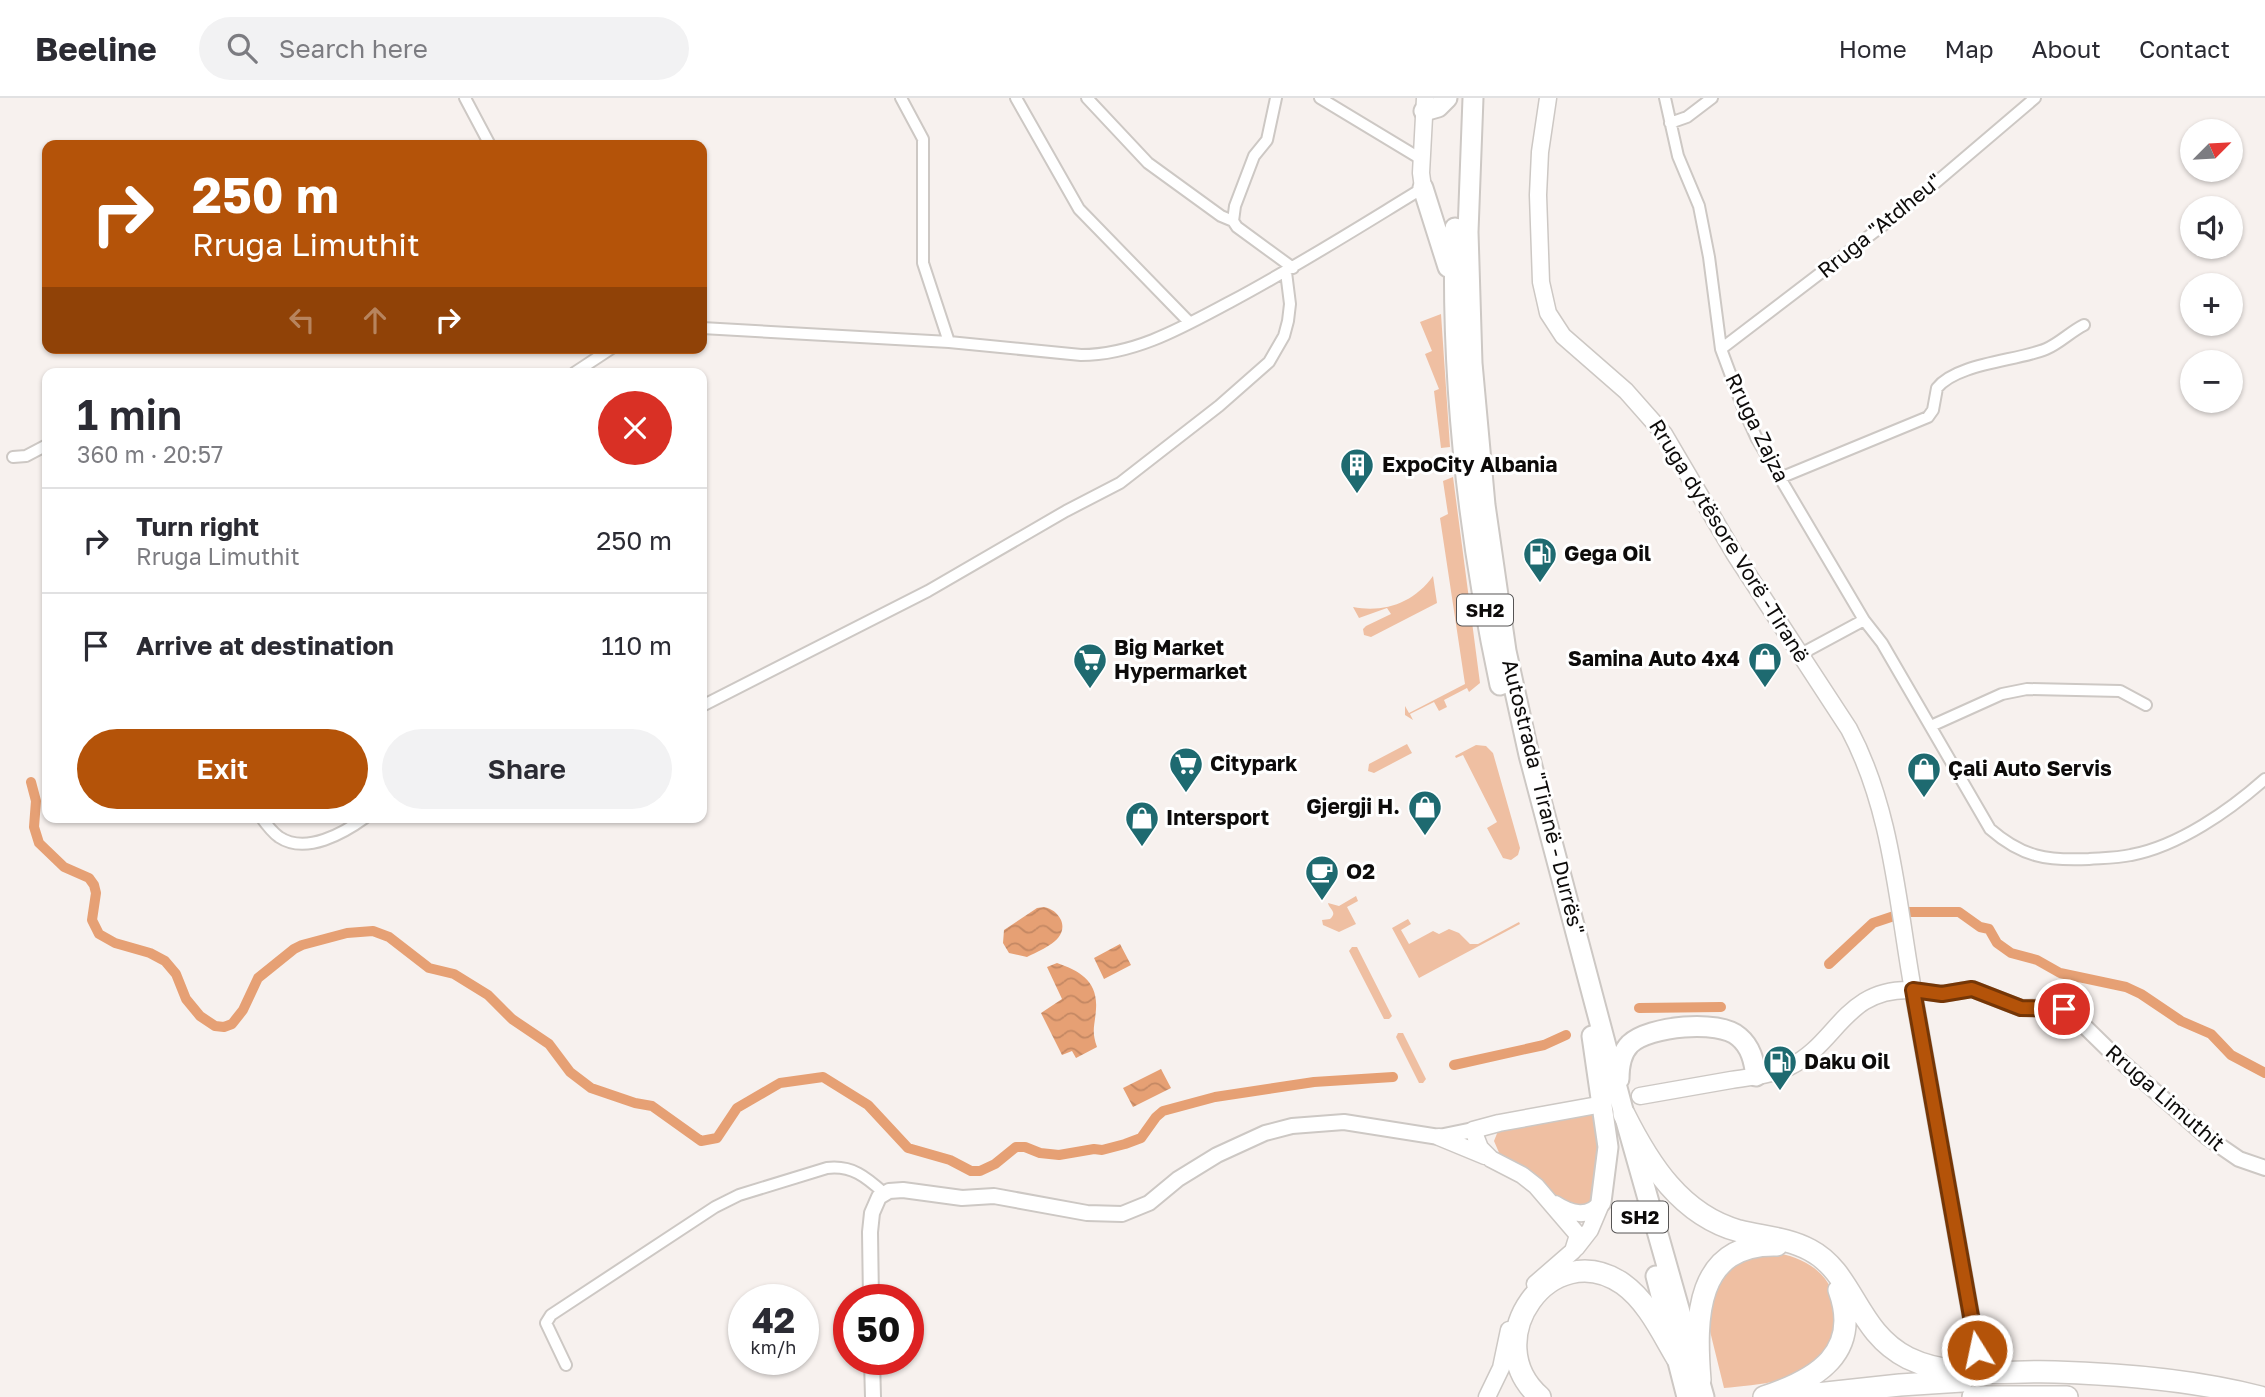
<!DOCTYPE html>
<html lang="en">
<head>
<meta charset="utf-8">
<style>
	:root { --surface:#fff; --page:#f2f2f3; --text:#2b2b33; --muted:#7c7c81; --line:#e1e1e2; --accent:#b45309 }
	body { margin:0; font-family:"Golos Text",sans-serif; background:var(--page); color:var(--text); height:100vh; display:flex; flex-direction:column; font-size:26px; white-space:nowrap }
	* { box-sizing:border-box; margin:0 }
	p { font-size:23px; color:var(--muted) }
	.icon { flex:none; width:38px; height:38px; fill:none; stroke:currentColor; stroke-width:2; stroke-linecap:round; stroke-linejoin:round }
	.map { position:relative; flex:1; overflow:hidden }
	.details { position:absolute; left:42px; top:270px; width:665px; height:455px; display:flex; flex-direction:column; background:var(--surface); border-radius:14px; box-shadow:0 2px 5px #0004 }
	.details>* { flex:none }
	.hud { position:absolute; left:42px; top:42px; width:665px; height:214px; border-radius:14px; box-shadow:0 2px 5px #0004; background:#b45309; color:#fff; overflow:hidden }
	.needle { width:46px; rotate:66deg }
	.tools { position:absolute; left:2180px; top:21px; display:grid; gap:14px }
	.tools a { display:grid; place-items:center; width:63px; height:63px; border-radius:50%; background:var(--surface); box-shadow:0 2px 5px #0004; font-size:35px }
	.speed { position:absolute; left:728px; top:1186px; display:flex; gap:14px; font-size:35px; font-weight:700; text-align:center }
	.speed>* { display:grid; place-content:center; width:91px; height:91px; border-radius:50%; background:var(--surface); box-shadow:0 2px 5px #0004; line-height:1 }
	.speed small { font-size:18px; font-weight:400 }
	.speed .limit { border:10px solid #d22; background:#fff; color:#111 }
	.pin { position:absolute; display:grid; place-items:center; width:60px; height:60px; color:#fff; margin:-30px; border:4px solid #fff; border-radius:50%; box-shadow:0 2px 7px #0007 }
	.me { position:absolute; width:77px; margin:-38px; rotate:350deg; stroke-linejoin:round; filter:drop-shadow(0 0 5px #0008) }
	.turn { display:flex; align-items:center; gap:24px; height:147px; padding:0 35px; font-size:32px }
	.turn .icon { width:91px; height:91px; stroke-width:2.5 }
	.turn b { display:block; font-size:49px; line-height:60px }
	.lanes { display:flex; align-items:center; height:66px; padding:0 35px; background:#0003; justify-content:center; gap:35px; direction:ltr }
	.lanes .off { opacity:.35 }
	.round { display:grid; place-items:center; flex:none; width:74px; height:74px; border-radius:37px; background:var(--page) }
	.overview { display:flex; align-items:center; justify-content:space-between; height:119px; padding:0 35px }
	h1 { font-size:42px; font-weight:600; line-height:52px }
	.button { display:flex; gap:14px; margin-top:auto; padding:14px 35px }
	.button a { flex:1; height:80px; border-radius:42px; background:var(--accent); color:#fff; font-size:28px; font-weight:600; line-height:80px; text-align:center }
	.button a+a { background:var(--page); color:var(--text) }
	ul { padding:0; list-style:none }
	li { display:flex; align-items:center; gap:21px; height:105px; padding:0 35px; border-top:2px solid var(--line) }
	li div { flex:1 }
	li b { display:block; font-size:26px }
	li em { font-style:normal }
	header { display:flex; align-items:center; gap:42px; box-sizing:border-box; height:98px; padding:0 35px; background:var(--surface); border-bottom:2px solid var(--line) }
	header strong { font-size:33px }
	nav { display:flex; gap:38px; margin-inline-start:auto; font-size:24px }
	.search { width:490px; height:63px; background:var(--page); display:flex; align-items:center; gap:18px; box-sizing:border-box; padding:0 24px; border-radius:38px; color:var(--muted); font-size:26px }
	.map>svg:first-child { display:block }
	.grass { fill:#efbfa2 }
	.water { fill:url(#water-waves) }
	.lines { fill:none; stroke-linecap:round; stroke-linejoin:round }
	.canal { stroke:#e6a074; stroke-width:10 }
	.minor-casing { stroke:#cdc8c4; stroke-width:14 }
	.tertiary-casing { stroke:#cdc8c4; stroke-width:18 }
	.secondary-casing { stroke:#cdc8c4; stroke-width:19 }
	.trunk-casing { stroke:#cdc8c4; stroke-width:23 }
	.motorway-casing { stroke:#cdc8c4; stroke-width:24 }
	.minor { stroke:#fff; stroke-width:10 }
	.tertiary { stroke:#fff; stroke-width:14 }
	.secondary { stroke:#fff; stroke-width:16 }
	.trunk { stroke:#fff; stroke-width:19 }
	.motorway { stroke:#fff; stroke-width:21 }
	.route-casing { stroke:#753606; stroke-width:18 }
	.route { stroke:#b45309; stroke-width:12 }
	.labels { text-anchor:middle; stroke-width:6; stroke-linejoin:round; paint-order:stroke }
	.shield { fill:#fff; stroke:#565454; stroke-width:2 }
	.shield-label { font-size:19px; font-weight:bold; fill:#0d0b0a }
	.street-label { font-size:21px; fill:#0d0b0a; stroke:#fff }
	.poi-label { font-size:21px; font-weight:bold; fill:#0d0b0a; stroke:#fff; text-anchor:start }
</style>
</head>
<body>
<header>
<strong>Beeline</strong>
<div class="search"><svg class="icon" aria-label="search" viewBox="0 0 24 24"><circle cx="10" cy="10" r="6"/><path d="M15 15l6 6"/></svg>Search here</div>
<nav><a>Home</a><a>Map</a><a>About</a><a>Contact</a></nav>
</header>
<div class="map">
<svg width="2265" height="1299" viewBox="0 0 2265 1299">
	<defs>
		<pattern id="water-waves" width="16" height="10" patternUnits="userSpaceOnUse" patternTransform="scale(1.75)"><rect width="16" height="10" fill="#e6a074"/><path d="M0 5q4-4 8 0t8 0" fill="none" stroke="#c48863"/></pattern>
	</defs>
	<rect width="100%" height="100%" fill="#f7f1ee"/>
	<path class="grass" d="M1441 216 1450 349 1441 350 1434 293 1439 291 1425 256 1432 253 1420 224Z
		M1453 379 1480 585 1469 594 1467 590 1444 602 1447 609 1439 613 1434 604 1410 616 1413 622 1405 617V608L1409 615 1465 586 1440 420 1448 416 1443 383Z
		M1433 478 1437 505 1371 539 1364 537 1363 531 1366 528 1391 516 1387 510 1359 520 1353 509C1384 515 1414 505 1433 478Z
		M1407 646 1412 655 1374 675 1368 673 1369 666Z
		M1476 647 1486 648 1493 655 1520 750 1518 757 1511 762 1503 760 1487 730 1497 724 1463 657 1456 660 1455 658Z
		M1356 798 1358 803 1347 809 1356 826 1339 834 1323 827 1322 822 1330 821C1338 814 1329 811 1328 805L1339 808Z
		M1408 821 1411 826 1401 832 1409 846 1433 833 1439 836 1449 831 1459 835 1470 846H1478L1519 824 1520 826 1419 880 1392 830Z
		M1352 849H1357L1392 918 1389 921H1384L1349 853Z
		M1398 935H1403L1426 981 1423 985H1419L1396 939Z
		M1597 1013 1602 1039 1590 1110 1562 1106 1516 1067 1500 1057 1494 1043 1498 1033 1502 1031Z
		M1772 1154C1815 1161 1843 1185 1835 1231 1833 1244 1824 1259 1813 1268 1791 1285 1751 1287 1724 1290L1708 1225 1710 1198 1732 1167Z"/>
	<path class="water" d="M1044 809C1052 811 1057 814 1061 822 1069 842 1041 852 1027 859L1009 855 1003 845 1004 832 1037 810Z
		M1120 846 1131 867 1104 881 1094 860Z
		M1057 865C1080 873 1098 883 1096 911 1095 928 1091 932 1097 949L1076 960 1072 953 1062 957 1041 915 1062 901 1047 869Z
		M1161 971 1171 990 1133 1009 1123 990Z"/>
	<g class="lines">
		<path class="canal" d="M31 684 36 703 34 729 39 745 64 769 89 780 94 787 96 795 92 822 99 836 115 845 150 855 165 863 176 876 186 901 200 918 215 928 224 929 232 926 243 912 258 880 294 851 302 847 347 835 373 833 389 839 429 870 454 876 488 897 512 921 549 946 570 974 591 990 635 1005 652 1008 701 1043 717 1040 737 1010 780 985 823 979 868 1007 908 1050 950 1062 971 1073H980L995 1066 1016 1049H1025L1040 1055 1059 1057 1094 1051 1102 1052 1125 1046 1141 1040 1156 1019 1163 1013 1215 999 1314 984 1393 979
			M1829 866 1873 825 1906 814H1959L1980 829 1989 831 1997 845 2011 855 2037 862 2060 875 2126 889 2141 896 2181 923 2211 936 2231 957 2265 975
			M1639 910 1721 909
			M1454 967 1544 947 1566 937"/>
		<g class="minor-casing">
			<path id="minor" d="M465 0 490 47
				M901 0 923 41V165L949 244
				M1016 0 1079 111 1190 225
				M1087 0 1148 65 1221 118 1233 123
				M1276 0 1267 42 1254 58 1235 108 1233 123 1237 129 1293 170
				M1320 0 1421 61
				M1665 0 1678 58 1699 108 1709 159 1721 251 1743 310 1757 341 1864 522 1882 545 1990 731C2022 759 2047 763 2089 761 2103 760 2117 760 2131 757 2179 748 2230 712 2265 681
				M1670 25 1687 19 1712 0
				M702 230 949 244 1081 257C1135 257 1183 229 1230 204 1296 169 1359 129 1423 90
				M1721 251 1907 109 2035 0
				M574 275 612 250
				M13 359 26 358 47 347
				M1780 380 1928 319 1933 312 1937 290C1957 265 2017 263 2046 251 2060 245 2070 234 2084 227
				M1801 556 1864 522
				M702 608 928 493 1066 413 1120 385 1219 308 1269 264 1284 238 1288 223 1290 206 1286 174
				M1931 628 2002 596 2027 591 2120 593 2146 607
				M261 719C266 726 272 734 279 739 306 757 344 735 366 719
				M566 1267 546 1225 551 1217 715 1109 739 1097 827 1070C852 1067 866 1079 884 1095"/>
		</g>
		<g class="tertiary-casing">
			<path id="tertiary" d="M1913 892 1942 896 1972 891 2021 910 2055 909 2070 914 2116 959 2207 1039 2239 1061 2265 1070
				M871 1202 870 1134 872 1115 879 1099 889 1093 903 1092 962 1100 994 1098 1087 1115 1122 1116 1149 1105 1178 1081 1217 1057 1265 1035 1292 1028 1344 1024 1439 1039 1473 1032
				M872 1262 873 1299"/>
		</g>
		<g class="secondary-casing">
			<path id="secondary" d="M1548 0 1540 54 1538 97 1541 184 1548 215 1563 238 1626 293 1664 336 1734 455 1849 631C1892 712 1897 803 1913 892 1934 1012 1956 1132 1977 1252
				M1423 90 1421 75 1425 0
				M1640 998C1670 993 1701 987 1731 982 1750 979 1771 977 1789 969 1838 946 1844 889 1913 892
				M1439 1039 1485 1058
				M1555 1106C1570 1116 1590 1121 1601 1104
				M1576 1150 1590 1132 1601 1106
				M1535 1186 1573 1153 1578 1137 1536 1088 1522 1077 1491 1061 1480 1050 1473 1032 1499 1025 1592 1008
				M1487 1299 1501 1270 1509 1232"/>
		</g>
		<g class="trunk-casing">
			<path id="trunk" d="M1473 0 1468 134 1472 265 1485 407 1506 553 1529 657 1624 1016 1704 1299
				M1424 13 1438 9 1447 0
				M1423 90 1448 169
				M1455 130C1451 284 1468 437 1500 587
				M1592 938 1608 1049 1601 1104
				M1619 981C1619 969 1621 955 1630 946 1649 928 1719 921 1739 939 1751 949 1754 963 1756 978
				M1656 1178 1687 1299"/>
		</g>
		<g class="motorway-casing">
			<path id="motorway" d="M1624 1016C1649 1066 1681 1117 1739 1133 1763 1139 1788 1140 1810 1152 1854 1175 1856 1234 1908 1260 1953 1282 2007 1272 2055 1274 2123 1276 2194 1282 2260 1299
				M1700 1282C1695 1221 1695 1145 1777 1147
				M1540 1299C1476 1243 1551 1136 1623 1186 1648 1204 1662 1235 1677 1260
				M1764 1299C1816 1282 1862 1255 1839 1192
				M1789 1299 1900 1287 1962 1283
				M1973 1299H2067"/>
		</g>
		<use href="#minor" class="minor"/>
		<use href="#tertiary" class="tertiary"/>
		<use href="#secondary" class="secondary"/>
		<use href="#trunk" class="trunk"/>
		<use href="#motorway" class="motorway"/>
	</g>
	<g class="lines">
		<g class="route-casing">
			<path id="route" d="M1977 1252 1913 892 1942 896 1972 891 2021 910 2064 911"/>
		</g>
		<use href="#route" class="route"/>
	</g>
	<defs>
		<g id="building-pin" transform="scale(1.75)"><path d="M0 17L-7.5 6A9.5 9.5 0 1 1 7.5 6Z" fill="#1e6a70" stroke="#fff"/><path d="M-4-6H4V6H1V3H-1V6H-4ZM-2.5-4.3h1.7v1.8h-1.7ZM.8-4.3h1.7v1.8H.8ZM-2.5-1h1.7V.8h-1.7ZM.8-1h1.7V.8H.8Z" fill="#fff"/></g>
		<g id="fuel-pin" transform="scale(1.75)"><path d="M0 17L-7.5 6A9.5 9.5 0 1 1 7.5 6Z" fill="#1e6a70" stroke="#fff"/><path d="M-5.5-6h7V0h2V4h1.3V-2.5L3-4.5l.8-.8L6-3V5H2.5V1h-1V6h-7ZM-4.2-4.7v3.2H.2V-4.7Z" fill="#fff"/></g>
		<g id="shop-pin" transform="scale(1.75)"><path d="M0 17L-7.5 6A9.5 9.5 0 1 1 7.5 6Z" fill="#1e6a70" stroke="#fff"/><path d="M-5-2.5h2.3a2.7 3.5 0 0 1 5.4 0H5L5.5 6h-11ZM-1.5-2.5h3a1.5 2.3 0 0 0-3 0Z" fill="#fff"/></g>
		<g id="supermarket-pin" transform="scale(1.75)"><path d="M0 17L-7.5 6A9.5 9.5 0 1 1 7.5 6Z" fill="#1e6a70" stroke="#fff"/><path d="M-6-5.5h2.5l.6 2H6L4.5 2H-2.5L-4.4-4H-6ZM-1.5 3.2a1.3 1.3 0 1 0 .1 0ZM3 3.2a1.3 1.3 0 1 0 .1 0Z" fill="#fff"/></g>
		<g id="cafe-pin" transform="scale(1.75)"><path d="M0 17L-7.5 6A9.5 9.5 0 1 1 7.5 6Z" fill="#1e6a70" stroke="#fff"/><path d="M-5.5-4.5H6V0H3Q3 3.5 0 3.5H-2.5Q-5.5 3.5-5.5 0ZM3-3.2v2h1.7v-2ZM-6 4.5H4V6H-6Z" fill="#fff"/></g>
	</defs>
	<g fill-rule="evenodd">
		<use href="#building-pin" x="1357" y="367"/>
		<use href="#fuel-pin" x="1540" y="456"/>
		<use href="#shop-pin" x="1765" y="561"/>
		<use href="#supermarket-pin" x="1090" y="562"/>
		<use href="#supermarket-pin" x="1186" y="666"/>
		<use href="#shop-pin" x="1924" y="671"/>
		<use href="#shop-pin" x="1425" y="709"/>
		<use href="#shop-pin" x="1142" y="720"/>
		<use href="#cafe-pin" x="1322" y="774"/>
		<use href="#fuel-pin" x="1780" y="964"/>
	</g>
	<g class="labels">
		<g class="shield">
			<rect x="1457" y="496.5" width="56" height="31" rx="5"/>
			<rect x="1612" y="1103.5" width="56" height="31" rx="5"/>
		</g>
		<g class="shield-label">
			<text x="1485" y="519">SH2</text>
			<text x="1640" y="1126">SH2</text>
		</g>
		<g class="street-label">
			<text transform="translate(1880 128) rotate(-39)" y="7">Rruga "Atdheu"</text>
			<text transform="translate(1757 330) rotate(64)" y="7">Rruga Zajza</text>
			<text transform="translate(1729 443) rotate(58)" y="7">Rruga dytësore Vorë -Tiranë</text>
			<text transform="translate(1543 699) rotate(76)" y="7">Autostrada "Tiranë - Durrës"</text>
			<text transform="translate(2165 1000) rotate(41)" y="7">Rruga Limuthit</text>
		</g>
		<g class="poi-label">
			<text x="1382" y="374">ExpoCity Albania</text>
			<text x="1564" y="463">Gega Oil</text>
			<text x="1114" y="557">Big Market<tspan x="1114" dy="24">Hypermarket</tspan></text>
			<text x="1740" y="568" text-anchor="end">Samina Auto 4x4</text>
			<text x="1210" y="673">Citypark</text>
			<text x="1948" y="678">Çali Auto Servis</text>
			<text x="1400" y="716" text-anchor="end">Gjergji H.</text>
			<text x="1166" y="727">Intersport</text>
			<text x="1346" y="781">O2</text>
			<text x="1804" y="971">Daku Oil</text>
		</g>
	</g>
</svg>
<div class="tools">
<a><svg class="needle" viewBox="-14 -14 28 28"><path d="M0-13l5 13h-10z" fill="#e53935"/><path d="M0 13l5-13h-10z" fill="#7c7c81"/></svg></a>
<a><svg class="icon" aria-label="sound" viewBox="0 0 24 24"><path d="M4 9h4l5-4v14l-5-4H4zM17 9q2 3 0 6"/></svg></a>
<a>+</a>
<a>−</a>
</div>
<div class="speed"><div>42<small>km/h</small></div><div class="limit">50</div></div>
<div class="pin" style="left:2064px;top:911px;background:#d93025"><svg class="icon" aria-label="arrive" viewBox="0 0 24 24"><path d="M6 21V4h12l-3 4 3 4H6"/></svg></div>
<svg class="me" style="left:1977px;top:1252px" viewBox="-20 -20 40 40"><circle r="17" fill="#b45309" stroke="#fff" stroke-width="3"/><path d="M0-11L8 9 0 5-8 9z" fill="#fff"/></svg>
<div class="hud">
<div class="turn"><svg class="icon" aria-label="right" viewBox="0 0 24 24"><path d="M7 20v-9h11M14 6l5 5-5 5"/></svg><div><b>250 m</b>Rruga Limuthit</div></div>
<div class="lanes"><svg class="icon off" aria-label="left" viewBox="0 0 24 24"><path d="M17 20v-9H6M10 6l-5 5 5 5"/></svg><svg class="icon off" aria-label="ahead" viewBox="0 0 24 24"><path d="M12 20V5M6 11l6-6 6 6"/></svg><svg class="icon" aria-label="right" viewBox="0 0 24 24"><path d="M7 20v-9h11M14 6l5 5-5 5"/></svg></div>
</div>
<section class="details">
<div class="overview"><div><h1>1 min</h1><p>360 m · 20:57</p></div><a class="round" style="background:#d93025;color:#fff"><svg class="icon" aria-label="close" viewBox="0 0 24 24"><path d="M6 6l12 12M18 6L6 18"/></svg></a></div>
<ul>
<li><svg class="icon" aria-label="right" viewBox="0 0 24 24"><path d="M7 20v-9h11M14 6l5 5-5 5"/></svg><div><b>Turn right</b><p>Rruga Limuthit</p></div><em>250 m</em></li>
<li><svg class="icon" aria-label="arrive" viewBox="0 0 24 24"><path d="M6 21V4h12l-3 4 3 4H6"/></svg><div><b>Arrive at destination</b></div><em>110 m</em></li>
</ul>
<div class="button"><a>Exit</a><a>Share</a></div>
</section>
</div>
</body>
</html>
